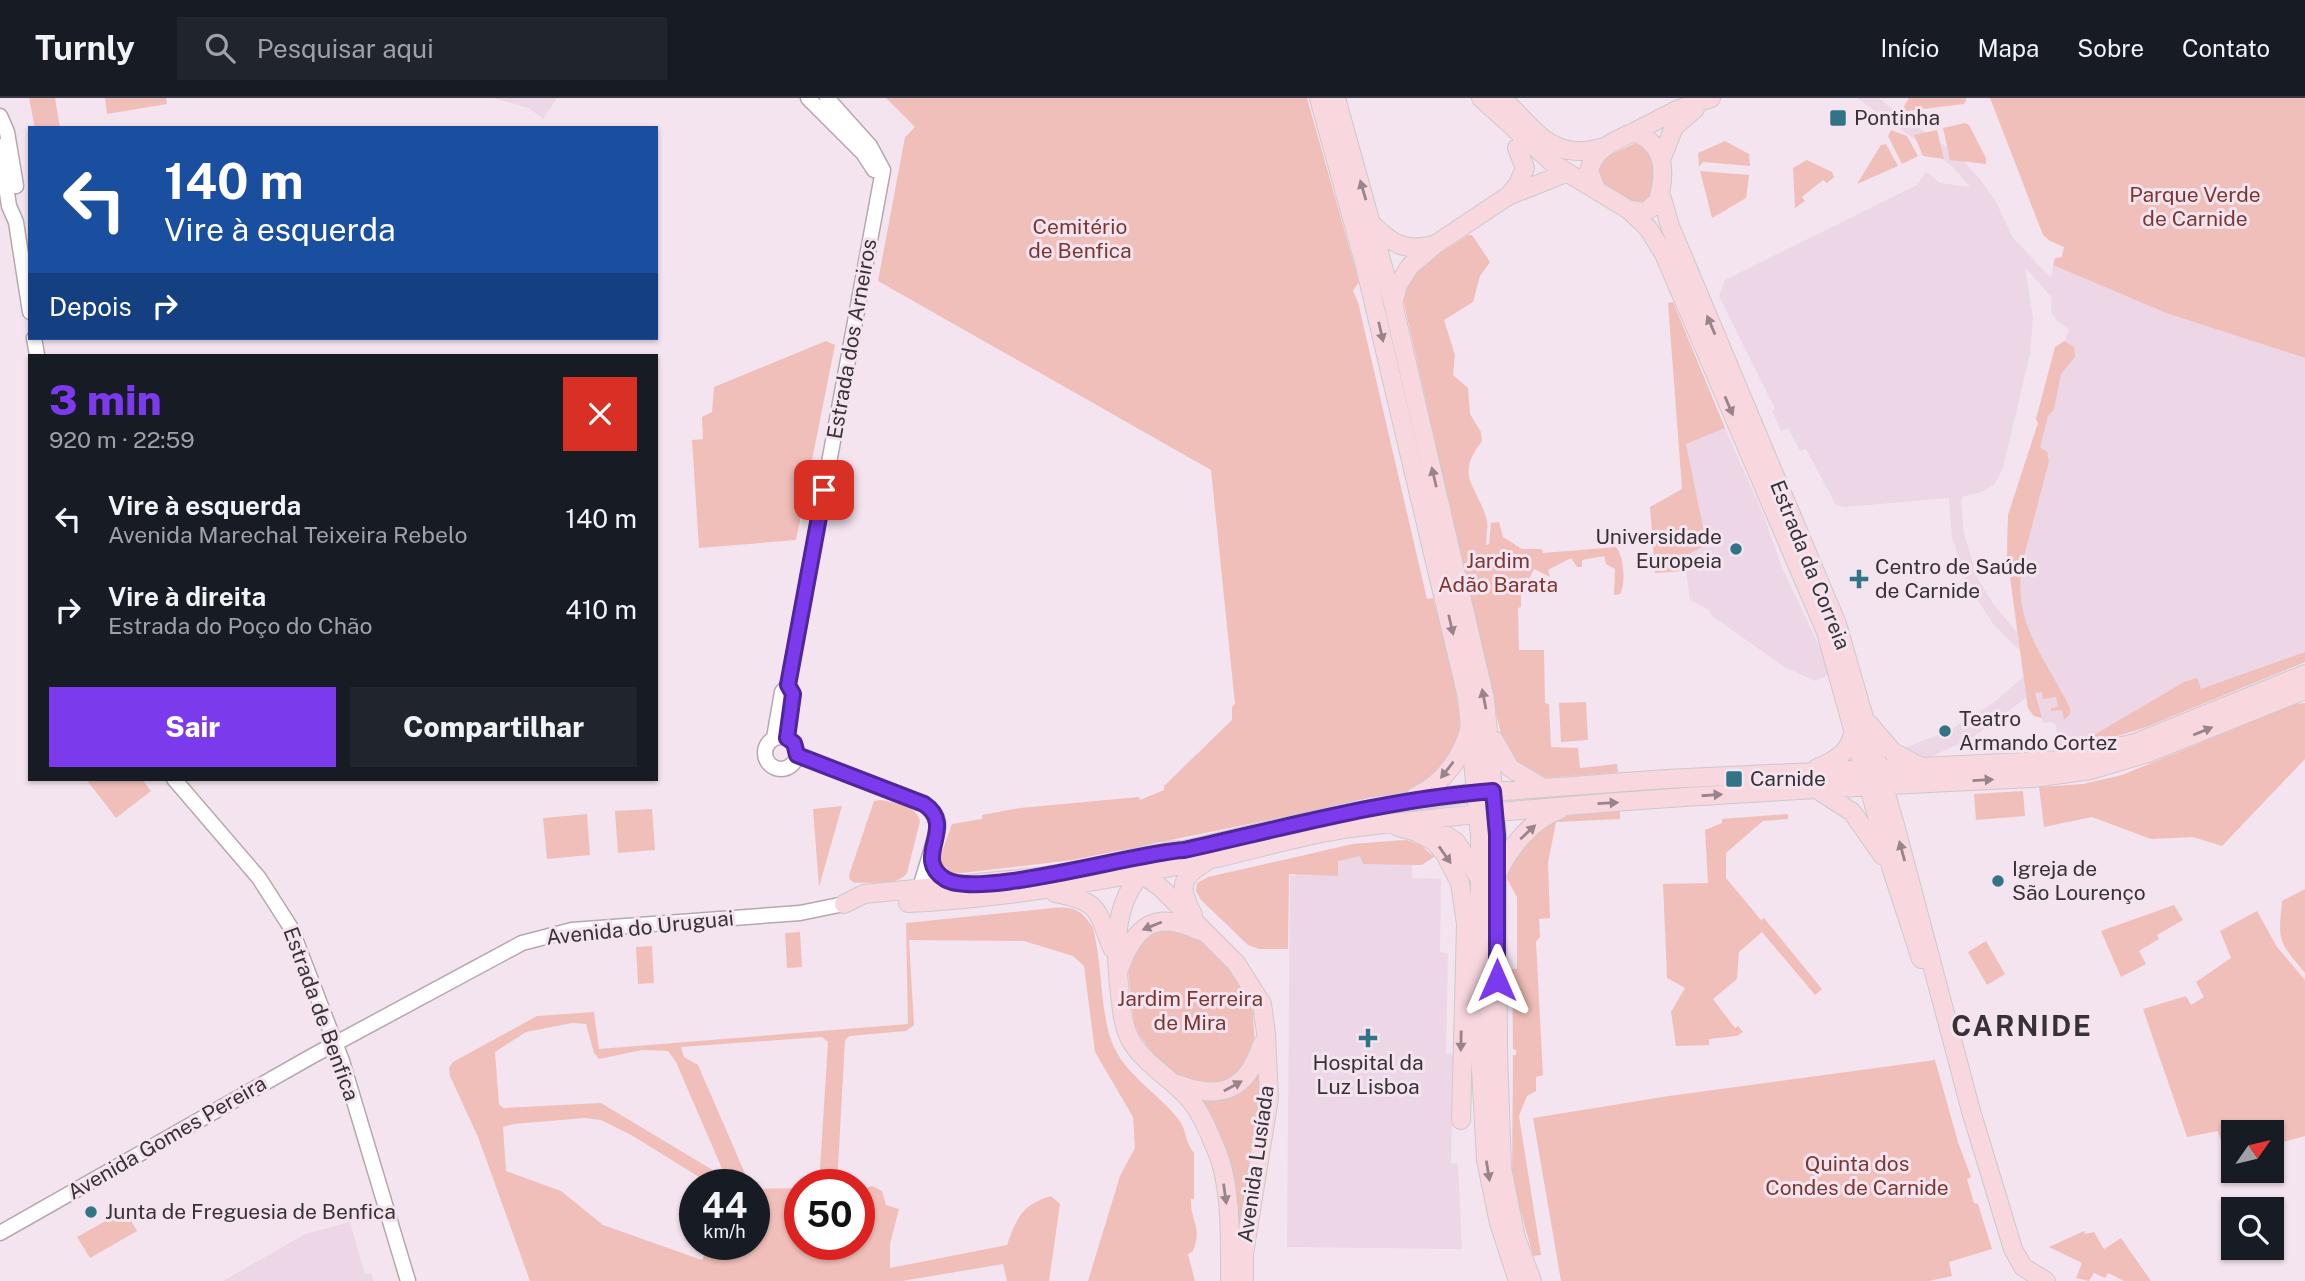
<!DOCTYPE html>
<html lang="pt">
<head>
<meta charset="utf-8">
<style>
	:root { --surface:#171b24; --page:#20242c; --text:#f1f3f6; --muted:#9ea1a6; --line:#363941; --accent:#7c3aed }
	body { margin:0; font-family:"Public Sans",sans-serif; background:var(--page); color:var(--text); height:100vh; display:flex; flex-direction:column; font-size:26px; white-space:nowrap }
	* { box-sizing:border-box; margin:0 }
	p { font-size:23px; color:var(--muted) }
	.icon { flex:none; width:38px; height:38px; fill:none; stroke:currentColor; stroke-width:2; stroke-linecap:round; stroke-linejoin:round }
	.map { position:relative; flex:1; overflow:hidden }
	.panel { position:absolute; left:28px; top:256px; width:630px; height:427px; display:flex; flex-direction:column; background:var(--surface); border-radius:0px; box-shadow:0 2px 5px #0004 }
	.panel>* { flex:none }
	.guide { position:absolute; left:28px; top:28px; width:630px; height:214px; border-radius:0px; box-shadow:0 2px 5px #0004; background:#1a4fa0; color:#fff; overflow:hidden }
	.needle { width:46px; rotate:56deg }
	.tools { position:absolute; left:2221px; top:1022px; display:grid; gap:14px }
	.tools a { display:grid; place-items:center; width:63px; height:63px; border-radius:0px; background:var(--surface); box-shadow:0 2px 5px #0004; font-size:35px }
	.speed { position:absolute; left:679px; top:1071px; display:flex; gap:14px; font-size:35px; font-weight:700; text-align:center }
	.speed>* { display:grid; place-content:center; width:91px; height:91px; border-radius:50%; background:var(--surface); box-shadow:0 2px 5px #0004; line-height:1 }
	.speed small { font-size:18px; font-weight:400 }
	.speed .limit { border:10px solid #d22; background:#fff; color:#111 }
	.pin { position:absolute; display:grid; place-items:center; width:60px; height:60px; color:#fff; margin:-30px; border-radius:14px; box-shadow:0 4px 10px #0006 }
	.me { position:absolute; width:77px; margin:-38px; rotate:0deg; stroke-linejoin:round; filter:drop-shadow(0 0 5px #0008) }
	.turn { display:flex; align-items:center; gap:24px; height:147px; padding:0 21px; font-size:32px }
	.turn .icon { width:91px; height:91px; stroke-width:2.5 }
	.turn b { display:block; font-size:49px; line-height:60px }
	.then { display:flex; align-items:center; height:66px; padding:0 21px; background:#0003; gap:14px; font-size:26px }
	.round { display:grid; place-items:center; flex:none; width:74px; height:74px; border-radius:0px; background:var(--page) }
	.summary { display:flex; align-items:center; justify-content:space-between; height:119px; padding:0 21px }
	h1 { font-size:42px; font-weight:800; line-height:52px; color:var(--accent) }
	.primary-button { display:flex; gap:14px; margin-top:auto; padding:14px 21px }
	.primary-button a { flex:1; height:80px; border-radius:0px; background:var(--accent); color:#fff; font-size:28px; font-weight:800; line-height:80px; text-align:center }
	.primary-button a+a { background:var(--page); color:var(--text) }
	ul { padding:0; list-style:none }
	li { display:flex; align-items:center; gap:21px; height:91px; padding:0 21px }
	li div { flex:1 }
	li b { display:block; font-size:26px }
	li em { font-style:normal }
	header { display:flex; align-items:center; gap:42px; box-sizing:border-box; height:98px; padding:0 35px; background:var(--surface); border-bottom:2px solid var(--line) }
	header strong { font-size:33px }
	nav { display:flex; gap:38px; margin-inline-start:auto; font-size:24px }
	.search { width:490px; height:63px; background:var(--page); display:flex; align-items:center; gap:18px; box-sizing:border-box; padding:0 24px; border-radius:0px; color:var(--muted); font-size:26px }
	.map>svg:first-child { display:block }
	.built { fill:#edd6e5; fill-rule:evenodd }
	.green { fill:#f1bfb9; fill-rule:evenodd }
	.lines { fill:none; stroke-linecap:round; stroke-linejoin:round }
	.minor-casing { stroke:#b6a7b0; stroke-width:17 }
	.major-casing { stroke:#cbcacb; stroke-width:20 }
	.minor { stroke:#fff; stroke-width:14 }
	.major { stroke:#f8d7df; stroke-width:18 }
	.oneway { fill:#98848a }
	.route-casing { stroke:#51269a; stroke-width:18 }
	.route { stroke:#7c3aed; stroke-width:12 }
	.poi-dot { fill:#317485; stroke:#f4e4ef; stroke-width:2.5 }
	.labels { text-anchor:middle; stroke-width:6; stroke-linejoin:round; paint-order:stroke }
	.poi-label { font-size:21px; fill:#383236; stroke:#f4e4ef; text-anchor:start }
	.park-label { font-size:21px; fill:#7b3832; stroke:#f4e4ef }
	.street-label { font-size:21px; fill:#383236; stroke:#f4e4ef }
	.district-label { font-size:28px; font-weight:bold; letter-spacing:2px; fill:#383236; stroke:#f4e4ef }
</style>
</head>
<body>
<header>
<strong>Turnly</strong>
<div class="search"><svg class="icon" aria-label="search" viewBox="0 0 24 24"><circle cx="10" cy="10" r="6"/><path d="M15 15l6 6"/></svg>Pesquisar aqui</div>
<nav><a>Início</a><a>Mapa</a><a>Sobre</a><a>Contato</a></nav>
</header>
<div class="map">
<svg width="2305" height="1183" viewBox="0 0 2305 1183">
	<rect width="100%" height="100%" fill="#f4e4ef"/>
	<path class="built" d="M493 0H557L543 21 529 10Z
		M1857 0H1878L1960 59 1980 81 1997 106 2013 140 2051 180 2053 167 2166 215 2305 260V564L2146 629 2092 646 2058 651 2057 643 2052 639 2057 636 2056 627 2052 624 2043 625 2042 620 2034 618 2028 610 2026 600 1973 639 1924 662 1849 665 1897 653 1950 632 1996 603 2023 579 2020 553 1994 527 1967 486 1952 439 1949 400 1845 409 1836 407 1806 351 1800 353 1788 330 1781 333 1772 313 1775 311 1719 198 1725 182 1917 87 1926 74 1940 85 1970 89 1952 68ZM2025 169 2052 200 2051 214 2057 222 2069 232 2036 321 2038 325 2008 417 2007 456 2017 534 1994 507 1978 481 1964 436 1961 405 1962 399 1982 394 1995 386 2003 370 2030 256 2033 220Z
		M1725 330 1764 418 1782 470 1832 575 1816 583 1786 570 1712 518 1709 512 1690 502 1684 458 1710 445 1703 430 1685 346Z
		M1399 742 1415 745 1434 759 1423 767H1412V780L1441 781 1440 854 1448 855 1446 955 1453 956 1451 1065 1458 1066 1462 1151 1287 1149 1290 778H1295L1296 772 1316 754 1353 746Z
		M350 1124 365 1176 371 1175 374 1183H223L305 1136Z"/>
	<path class="green" d="M29 0H55L60 30H35Z
		M105 0H166L167 6 107 16Z
		M886 0H1307L1359 184 1353 193 1358 204 1427 501 1433 500C1440 529 1467 619 1458 643 1449 667 1431 679 1410 693L1073 762 953 776 943 771 940 759 952 726 982 721V717L1020 710 1139 699 1140 702 1164 692V688L1232 622V609L1235 606 1211 372 878 183 905 39 915 29Z
		M1909 0H1966V3L1964 6 1906 13 1903 10Z
		M1990 0H2305V260L2166 215 2053 167 2055 160 2062 159 2064 149 2050 143 2043 137Z
		M1965 25 1969 27 1986 60V66L1950 62 1943 30Z
		M1891 32 1907 38 1918 58 1902 66 1888 38Z
		M1937 32 1944 61 1923 58 1914 37Z
		M1725 43 1749 56 1750 68 1703 64 1699 69 1698 55Z
		M1636 45 1654 54V91L1648 103 1637 107 1600 86 1597 69 1605 59Z
		M1886 46 1898 68 1857 86 1881 47Z
		M1807 62 1832 74 1834 79 1827 85 1823 82 1802 99 1805 103 1795 110 1793 70Z
		M1700 73 1749 77 1746 100 1712 120Z
		M1468 137H1472L1490 164 1480 178 1473 204 1444 222 1455 257 1453 277 1468 290 1470 316 1481 334 1482 343C1455 378 1475 385 1486 419 1489 427 1486 438 1486 447L1489 446 1491 425 1499 424 1503 439 1522 451H1542L1543 455 1616 449C1624 458 1626 487 1620 496L1614 497 1615 471 1606 466 1604 458 1582 462V469H1577L1571 460 1548 472 1550 479 1534 471 1528 483 1535 488V495L1521 494V509L1518 510 1519 552H1544L1545 605 1549 606 1551 649 1578 650 1580 670 1617 666 1618 674 1615 675 1541 680 1523 673 1503 646 1403 201C1407 169 1444 154 1468 137Z
		M1673 204 1725 330 1686 346 1703 429 1710 445 1685 458 1686 473 1655 475 1650 409 1682 391 1668 205Z
		M826 243 835 247 796 442 699 450 692 342 703 341 702 319 712 314 714 289Z
		M2064 243 2074 249 2075 259 2061 276 2054 311 2048 318 2040 349 2047 354 2049 363 2022 466C2012 526 2046 561 2070 610V616L2064 622 2062 612 2051 613V610L2058 609 2056 599 2043 601 2042 594 2035 595 2042 620 2034 618 2028 610 2007 456 2008 417 2038 325 2036 321 2055 249Z
		M2305 554V564L2146 629 2092 646 2077 647 2184 584 2197 580 2201 591Z
		M1586 604 1588 642 1561 644 1559 605Z
		M2305 605V661L2222 748 2193 739 2151 741 2092 719 2044 729 2039 689 2083 686 2122 677 2295 606Z
		M86 681H142L151 693 116 720Z
		M2023 693 2025 718 1976 722 1974 696Z
		M881 702C895 705 916 707 920 723L907 775C897 789 871 784 855 785L850 782 849 777 874 703Z
		M842 708 819 789 813 711Z
		M652 711 655 752 618 755 615 713Z
		M1620 713V721L1556 724 1548 765 1550 820 1539 821 1540 839 1536 844 1543 977 1536 979V993L1527 998 1519 1018 1541 1157 1533 1158 1512 1081 1513 957H1516V952L1513 951 1512 871H1517V799L1507 781V772L1528 741 1562 718Z
		M587 716 590 757 547 761 543 720Z
		M1788 716V721L1763 723 1726 755V780L1761 822 1764 820 1822 891 1815 897 1762 834 1739 854 1737 881 1713 901 1735 930 1738 928 1743 934 1737 938 1709 941V947L1676 948 1671 914 1685 890 1667 880 1663 786 1708 785 1705 732 1722 725V721Z
		M1407 742 1422 748 1434 759 1421 767 1363 766 1360 758 1338 763V778L1289 776 1288 851H1259L1248 847 1201 802 1196 793 1197 785 1208 779 1353 746Z
		M2305 791V875C2278 842 2278 845 2282 803Z
		M2174 807 2183 822 2157 837 2159 841 2139 853 2146 866 2121 879 2101 833Z
		M1053 810C1074 808 1082 812 1093 830 1102 865 1100 902 1109 936 1120 975 1156 992 1179 1022 1187 1032 1184 1043 1194 1055V1101H1191C1190 1124 1203 1128 1193 1153L1188 1156 1195 1183H1088L1120 1078 1135 1050 1133 1019 1095 954 1084 868 1073 858 1024 843 909 842 914 927 906 933 850 938 845 942 837 1087H819L828 944 822 939 681 949 684 959 698 967 750 1087H712L633 1038 601 1022 585 1020 513 1026 503 1029 506 1073 561 1093 603 1127 702 1162 710 1146H754V1091L800 1090V1146H859V1088L863 1091 872 1088 882 1093 886 1107 899 1111 890 1146V1170L1007 1147C1017 1119 1022 1107 1051 1098L1060 1106 1049 1183H1007L1003 1166 902 1183H530L478 1039 450 978 449 970 453 964 537 918 594 914 599 951 908 926 906 825ZM572 925 586 926 594 955 599 961 642 952 668 953 676 964 726 1080 601 1005 503 1010 499 1006 495 954 526 934Z
		M2257 813 2277 849 2305 882V1038L2272 1047V1034H2233V1057L2226 1059 2218 1033 2187 1039 2143 911 2186 898 2191 907 2204 899 2196 884 2231 860 2220 833Z
		M1149 830 1191 833 1234 876 1245 894 1253 914 1255 953 1224 989 1183 982 1155 958 1139 937 1134 925 1127 864Z
		M800 834 802 869 787 870 785 835Z
		M1986 843 2005 876 1987 887 1968 854Z
		M652 848 654 885 638 886 636 849Z
		M1935 962 1958 1044 1971 1079 1967 1081 1974 1105 1978 1106 1992 1151 1949 1164 1952 1178 1929 1183H1561L1533 1020 1669 998Z
		M1261 972 1257 1037 1240 1154 1223 1047 1201 1001Z
		M125 1112 137 1133 90 1160 77 1139Z
		M2084 1133 2085 1136 2094 1134 2104 1151 2121 1140 2151 1183H2124L2108 1175 2105 1180 2094 1175 2089 1183 2076 1180 2082 1165 2049 1149Z"/>
	<g class="lines">
		<g class="minor-casing">
			<path id="minor" d="M808 0 863 55 874 72
				M0 18 7 34 16 88
				M0 48 9 108 16 124 30 214
				M34 240 37 257
				M765 655a16 16 0 1 1 32 0a16 16 0 1 1-32 0Z
				M774 640 782 594 788 587 883 72 870 48 827 0
				M787 640 793 596 788 587
				M797 657 924 706C934 713 939 719 938 730L919 793
				M174 681 259 780 291 830 342 963 408 1183
				M931 754C933 771 940 782 957 786
				M0 1135 314 957 522 845 572 832 800 815 844 806"/>
		</g>
		<g class="major-casing">
			<path id="major" d="M1319 0 1365 168 1467 599 1480 738V952L1486 1062 1499 1125 1518 1183
				M1336 0 1393 205 1485 601 1497 737 1498 954 1502 1070 1516 1140 1532 1183
				M1481 0 1555 67 1629 112 1646 114 1658 103C1666 74 1666 46 1634 34 1615 43 1594 50 1589 73L1596 91
				M1502 0C1536 32 1552 65 1604 49
				M1634 34 1679 11 1711 0
				M1661 62 1674 29 1695 11
				M1660 94 1670 128 1837 526 1895 727 1971 1013 2013 1151 2023 1169 2046 1183
				M1511 95 1518 86 1525 70 1517 50
				M1629 112 1648 130 1664 156 1826 534 1892 772 1921 861
				M1372 126C1392 146 1405 154 1433 147
				M1393 205 1398 187 1410 168 1436 146 1508 98 1561 77
				M1869 626 1893 654 1919 668
				M1494 642 1510 670 1542 689
				M1817 670C1838 662 1852 652 1854 629
				M1818 692 1852 714 1883 758
				M1416 698C1442 686 1462 660 1469 632
				M1423 722 1456 744 1478 778
				M1398 729 1414 733 1434 743 1445 756 1460 785 1466 826 1461 1022
				M1146 771C1111 805 1115 853 1120 896 1122 912 1123 929 1131 943 1146 968 1173 981 1191 1003 1202 1016 1209 1035 1216 1051 1232 1088 1230 1143 1230 1183
				M1136 772 1160 789 1236 865 1262 906 1266 935 1269 1000 1244 1156V1183
				M1499 772C1511 748 1533 721 1559 712
				M1055 795C1101 804 1096 811 1112 850
				M908 805C1011 800 1112 781 1212 761 1259 751 1304 736 1351 730 1577 702 1805 691 2033 680L2091 672 2148 655 2305 592
				M844 806 864 796 1038 779 1099 769 1160 753 1184 752 1369 709 1464 696 1666 681 2065 662 2135 645 2305 576
				M1193 817C1179 790 1179 780 1206 764
				M1119 871C1135 828 1155 811 1200 833
				M1177 986C1222 1003 1247 992 1262 946"/>
		</g>
		<use href="#minor" class="minor"/>
		<use href="#major" class="major"/>
	</g>
	<defs><path id="oneway-solid" d="M-6-.8H1V-3.2L6.5 0L1 3.2V.8H-6Z" transform="scale(1.75)"/></defs>
	<g class="oneway">
		<use href="#oneway-solid" transform="translate(1363 92) rotate(-106)"/>
		<use href="#oneway-solid" transform="translate(1711 227) rotate(-113)"/>
		<use href="#oneway-solid" transform="translate(1381 234) rotate(77)"/>
		<use href="#oneway-solid" transform="translate(1729 308) rotate(67)"/>
		<use href="#oneway-solid" transform="translate(1434 379) rotate(-103)"/>
		<use href="#oneway-solid" transform="translate(1451 527) rotate(77)"/>
		<use href="#oneway-solid" transform="translate(1484 601) rotate(-101)"/>
		<use href="#oneway-solid" transform="translate(2203 633) rotate(-22)"/>
		<use href="#oneway-solid" transform="translate(1447 672) rotate(128)"/>
		<use href="#oneway-solid" transform="translate(1983 682) rotate(-3)"/>
		<use href="#oneway-solid" transform="translate(1712 697) rotate(-4)"/>
		<use href="#oneway-solid" transform="translate(1608 705) rotate(-3)"/>
		<use href="#oneway-solid" transform="translate(1528 734) rotate(-43)"/>
		<use href="#oneway-solid" transform="translate(1902 753) rotate(-105)"/>
		<use href="#oneway-solid" transform="translate(1445 757) rotate(55)"/>
		<use href="#oneway-solid" transform="translate(1152 828) rotate(158)"/>
		<use href="#oneway-solid" transform="translate(1461 943) rotate(91)"/>
		<use href="#oneway-solid" transform="translate(1233 988) rotate(-29)"/>
		<use href="#oneway-solid" transform="translate(1488 1073) rotate(81)"/>
		<use href="#oneway-solid" transform="translate(1225 1096) rotate(82)"/>
	</g>
	<g class="lines">
		<g class="route-casing">
			<path id="route" d="M824 392 788 587 793 596 787 640 794 645 797 657 924 706C958 729 911 760 945 781 978 802 1137 754 1184 752 1287 729 1388 701 1493 693L1497 737V882"/>
		</g>
		<use href="#route" class="route"/>
	</g>
	<g class="poi-dot">
		<rect x="1829" y="11" width="18" height="18" rx="3.5"/>
		<circle cx="1736" cy="451" r="7"/>
		<path d="M1855.5 470.5h7v7h7v7h-7v7h-7v-7h-7v-7h7z"/>
		<circle cx="1945" cy="633" r="7"/>
		<rect x="1725" y="672" width="18" height="18" rx="3.5"/>
		<circle cx="1998" cy="783" r="7"/>
		<path d="M1364.5 929.5h7v7h7v7h-7v7h-7v-7h-7v-7h7z"/>
		<circle cx="91" cy="1114" r="7"/>
	</g>
	<g class="labels">
		<g class="poi-label">
			<text x="1854" y="27">Pontinha</text>
			<text x="1722" y="446" text-anchor="end">Universidade<tspan x="1722" dy="24">Europeia</tspan></text>
			<text x="1875" y="476">Centro de Saúde<tspan x="1875" dy="24">de Carnide</tspan></text>
			<text x="1959" y="628">Teatro<tspan x="1959" dy="24">Armando Cortez</tspan></text>
			<text x="1750" y="688">Carnide</text>
			<text x="2012" y="778">Igreja de<tspan x="2012" dy="24">São Lourenço</tspan></text>
			<text x="1368" y="972" text-anchor="middle">Hospital da<tspan x="1368" dy="24">Luz Lisboa</tspan></text>
			<text x="105" y="1121">Junta de Freguesia de Benfica</text>
		</g>
		<g class="park-label">
			<text x="2195" y="104">Parque Verde<tspan x="2195" dy="24">de Carnide</tspan></text>
			<text x="1080" y="136">Cemitério<tspan x="1080" dy="24">de Benfica</tspan></text>
			<text x="1498" y="470">Jardim<tspan x="1498" dy="24">Adão Barata</tspan></text>
			<text x="1190" y="908">Jardim Ferreira<tspan x="1190" dy="24">de Mira</tspan></text>
			<text x="1857" y="1073">Quinta dos<tspan x="1857" dy="24">Condes de Carnide</tspan></text>
		</g>
		<g class="street-label">
			<text transform="translate(852 241) rotate(-80)" y="7">Estrada dos Arneiros</text>
			<text transform="translate(1810 467) rotate(68)" y="7">Estrada da Correia</text>
			<text transform="translate(640 830) rotate(-6)" y="7">Avenida do Uruguai</text>
			<text transform="translate(321 916) rotate(70)" y="7">Estrada de Benfica</text>
			<text transform="translate(167 1040) rotate(-30)" y="7">Avenida Gomes Pereira</text>
			<text transform="translate(1256 1066) rotate(-82)" y="7">Avenida Lusíada</text>
		</g>
		<g class="district-label">
			<text x="2022" y="938">CARNIDE</text>
		</g>
	</g>
</svg>
<div class="tools">
<a><svg class="needle" viewBox="-14 -14 28 28"><path d="M0-13l5 13h-10z" fill="#e53935"/><path d="M0 13l5-13h-10z" fill="#9ea1a6"/></svg></a>
<a><svg class="icon" aria-label="search" viewBox="0 0 24 24"><circle cx="10" cy="10" r="6"/><path d="M15 15l6 6"/></svg></a>
</div>
<div class="speed"><div>44<small>km/h</small></div><div class="limit">50</div></div>
<div class="pin" style="left:824px;top:392px;background:#d93025"><svg class="icon" aria-label="arrive" viewBox="0 0 24 24"><path d="M6 21V4h12l-3 4 3 4H6"/></svg></div>
<svg class="me" style="left:1497px;top:882px" viewBox="-20 -20 40 40"><path d="M0-17L14 15 0 8-14 15z" fill="#7c3aed" stroke="#fff" stroke-width="4"/></svg>
<div class="guide">
<div class="turn"><svg class="icon" aria-label="left" viewBox="0 0 24 24"><path d="M17 20v-9H6M10 6l-5 5 5 5"/></svg><div><b>140 m</b>Vire à esquerda</div></div>
<div class="then">Depois<svg class="icon" aria-label="right" viewBox="0 0 24 24"><path d="M7 20v-9h11M14 6l5 5-5 5"/></svg></div>
</div>
<section class="panel">
<div class="summary"><div><h1>3 min</h1><p>920 m · 22:59</p></div><a class="round" style="background:#d93025;color:#fff"><svg class="icon" aria-label="close" viewBox="0 0 24 24"><path d="M6 6l12 12M18 6L6 18"/></svg></a></div>
<ul>
<li><svg class="icon" aria-label="left" viewBox="0 0 24 24"><path d="M17 20v-9H6M10 6l-5 5 5 5"/></svg><div><b>Vire à esquerda</b><p>Avenida Marechal Teixeira Rebelo</p></div><em>140 m</em></li>
<li><svg class="icon" aria-label="right" viewBox="0 0 24 24"><path d="M7 20v-9h11M14 6l5 5-5 5"/></svg><div><b>Vire à direita</b><p>Estrada do Poço do Chão</p></div><em>410 m</em></li>
</ul>
<div class="primary-button"><a>Sair</a><a>Compartilhar</a></div>
</section>
</div>
</body>
</html>
